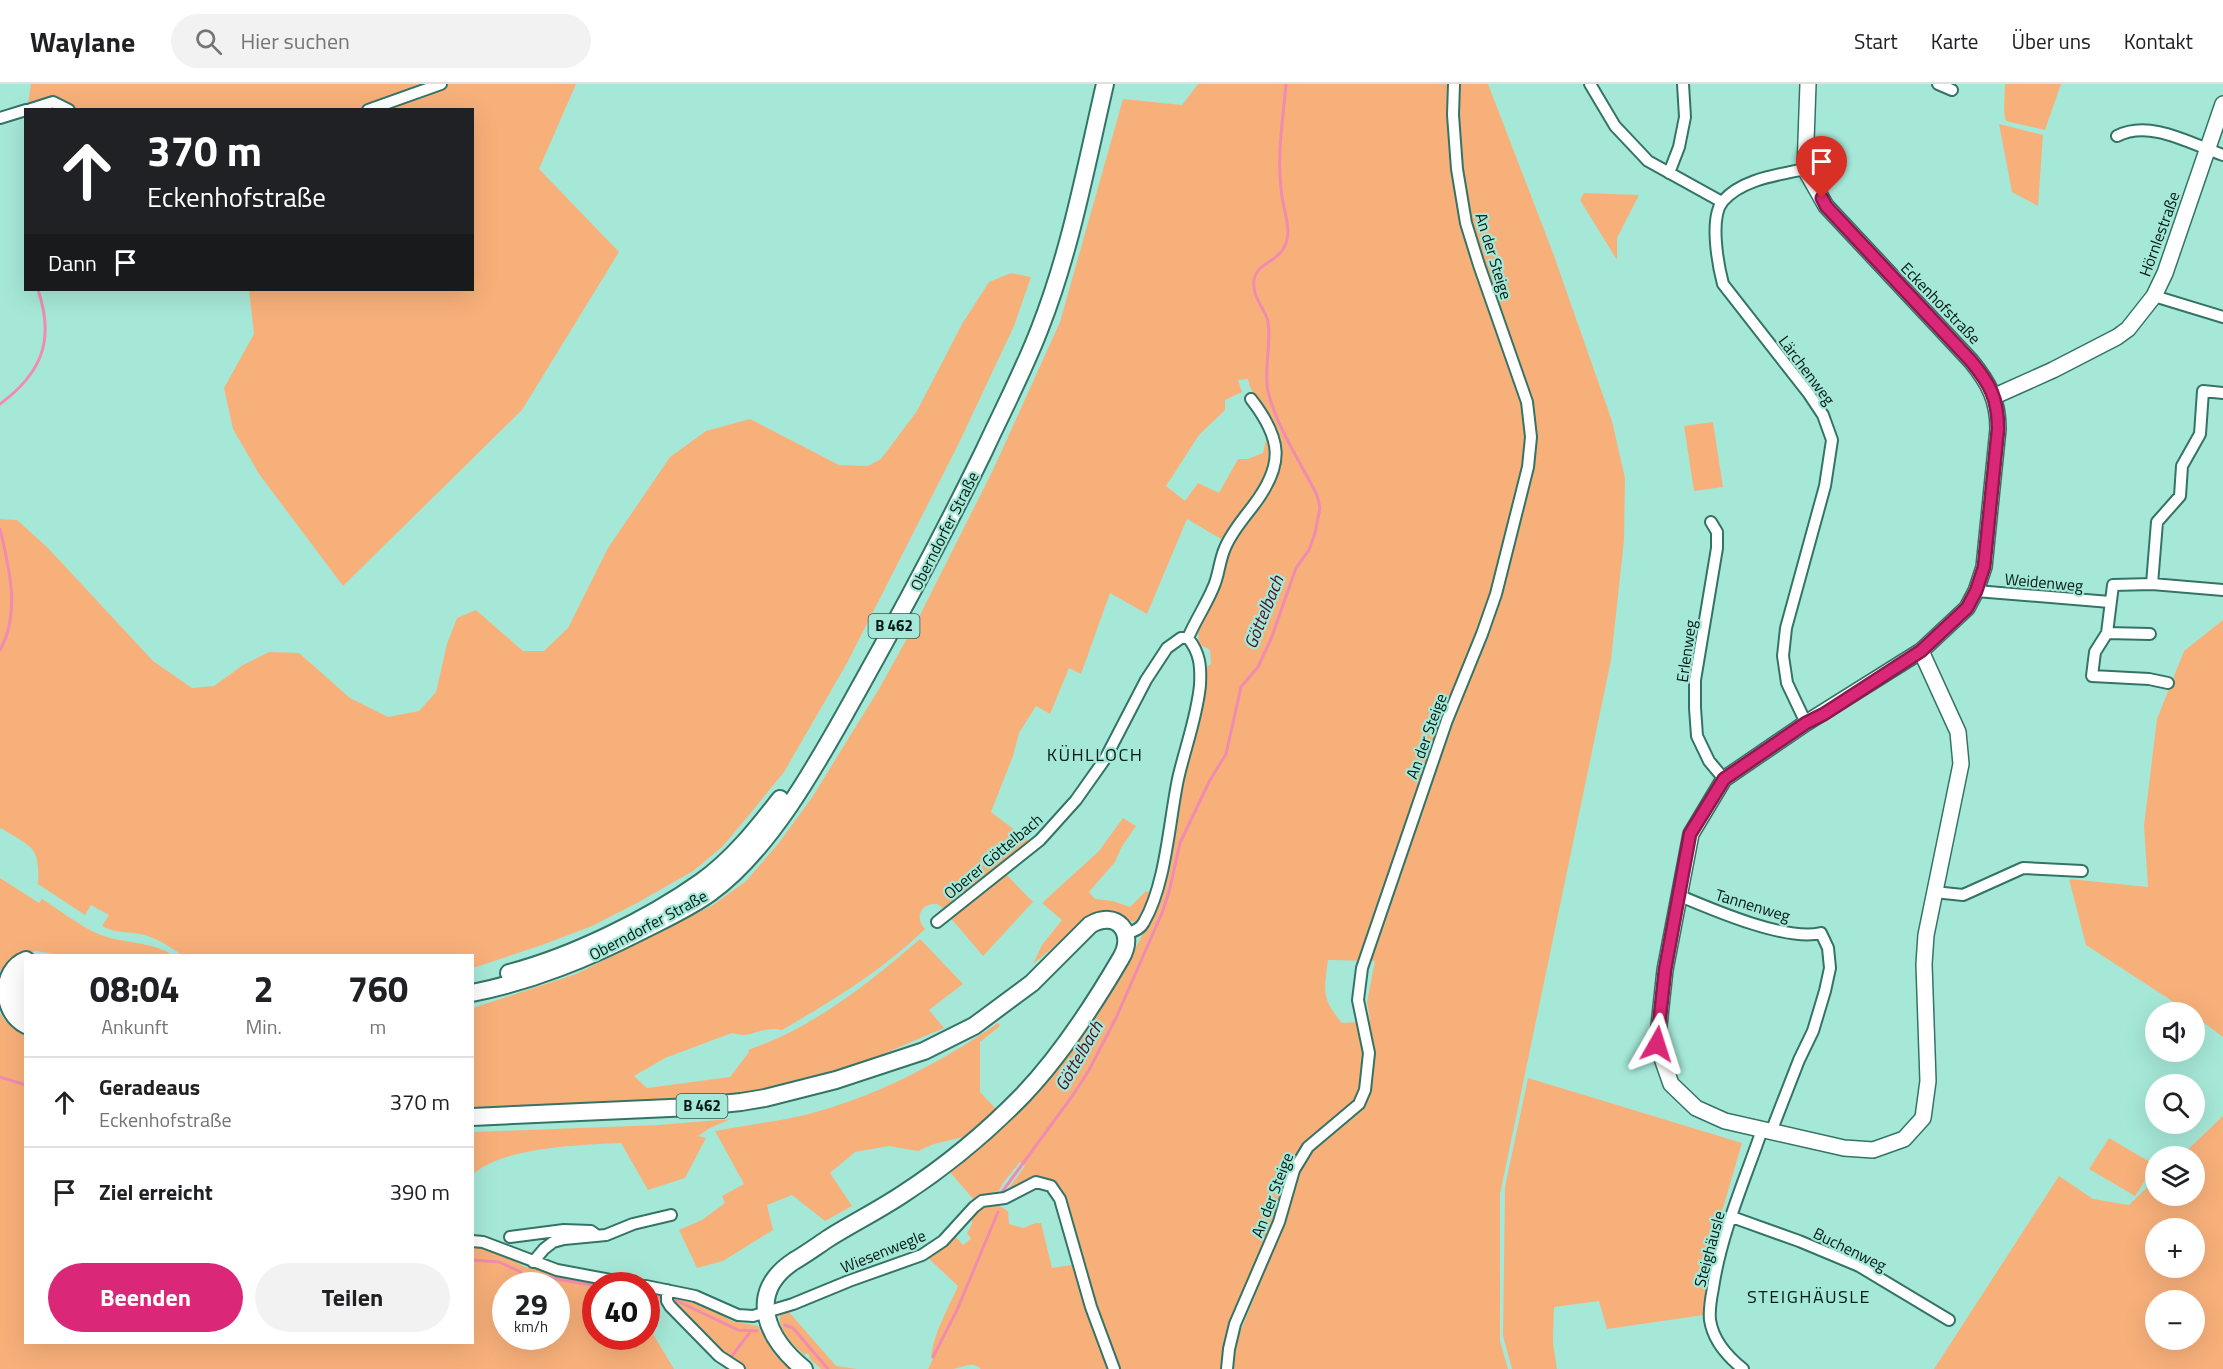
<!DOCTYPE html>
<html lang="de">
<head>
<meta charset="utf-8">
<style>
	:root { --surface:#fff; --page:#f2f2f2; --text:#202124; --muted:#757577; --line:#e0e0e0; --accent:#db2777 }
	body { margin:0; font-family:"Titillium Web",sans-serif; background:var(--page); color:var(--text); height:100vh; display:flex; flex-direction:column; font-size:22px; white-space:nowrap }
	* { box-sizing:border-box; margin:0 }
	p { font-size:20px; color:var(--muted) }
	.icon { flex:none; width:33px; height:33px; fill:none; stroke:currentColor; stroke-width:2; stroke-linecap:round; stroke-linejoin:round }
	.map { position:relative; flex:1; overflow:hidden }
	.sheet { position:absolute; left:24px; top:870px; width:450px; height:390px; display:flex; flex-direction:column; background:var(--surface); border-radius:0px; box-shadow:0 6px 24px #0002 }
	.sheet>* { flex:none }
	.guide { position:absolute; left:24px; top:24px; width:450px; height:183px; border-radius:0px; box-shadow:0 6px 24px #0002; background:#202124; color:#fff; overflow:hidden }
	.buttons { position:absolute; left:2145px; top:918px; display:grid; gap:12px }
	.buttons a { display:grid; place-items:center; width:60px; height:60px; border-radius:50%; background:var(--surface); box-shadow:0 6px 24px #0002; font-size:30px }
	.speed { position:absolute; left:492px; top:1188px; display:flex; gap:12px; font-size:30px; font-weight:700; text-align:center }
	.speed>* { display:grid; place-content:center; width:78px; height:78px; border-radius:50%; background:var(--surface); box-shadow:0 6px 24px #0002; line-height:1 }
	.speed small { font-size:15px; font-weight:400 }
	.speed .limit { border:9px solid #d22; background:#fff; color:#111 }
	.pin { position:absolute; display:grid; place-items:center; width:51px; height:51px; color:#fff; margin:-62px -26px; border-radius:50% 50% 50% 0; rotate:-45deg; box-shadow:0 0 6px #0007 }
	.pin .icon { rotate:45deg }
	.me { position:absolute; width:66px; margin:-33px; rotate:6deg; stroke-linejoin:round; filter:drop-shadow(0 0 4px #0008) }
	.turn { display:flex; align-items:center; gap:21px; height:126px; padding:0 24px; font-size:27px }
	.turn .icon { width:78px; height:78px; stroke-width:2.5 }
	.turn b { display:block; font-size:42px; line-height:51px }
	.then { display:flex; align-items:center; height:57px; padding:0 24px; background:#0003; gap:12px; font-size:22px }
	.eta { display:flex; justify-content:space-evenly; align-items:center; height:102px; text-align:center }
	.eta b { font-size:36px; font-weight:700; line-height:42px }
	.button { display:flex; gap:12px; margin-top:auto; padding:12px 24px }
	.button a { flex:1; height:69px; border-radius:36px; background:var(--accent); color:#fff; font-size:24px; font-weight:700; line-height:69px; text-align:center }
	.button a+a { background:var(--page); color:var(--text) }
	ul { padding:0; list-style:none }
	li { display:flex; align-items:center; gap:18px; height:90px; padding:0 24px; border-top:2px solid var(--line) }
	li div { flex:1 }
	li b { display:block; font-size:22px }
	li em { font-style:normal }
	header { display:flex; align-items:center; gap:36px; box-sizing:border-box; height:84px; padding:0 30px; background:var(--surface); border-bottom:2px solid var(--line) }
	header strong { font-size:28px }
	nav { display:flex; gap:33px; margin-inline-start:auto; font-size:21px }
	.search { width:420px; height:54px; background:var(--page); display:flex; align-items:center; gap:15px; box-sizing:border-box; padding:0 21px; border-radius:33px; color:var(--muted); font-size:22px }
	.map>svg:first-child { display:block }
	.green { fill:#f8b07a; fill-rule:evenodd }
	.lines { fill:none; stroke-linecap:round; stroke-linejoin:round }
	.stream { stroke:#f08caf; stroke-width:3 }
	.street-casing { stroke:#337466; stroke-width:14 }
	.secondary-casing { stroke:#337466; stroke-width:18 }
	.primary-casing { stroke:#337466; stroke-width:20 }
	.street { stroke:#fff; stroke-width:10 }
	.secondary { stroke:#fff; stroke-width:15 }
	.primary { stroke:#fff; stroke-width:16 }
	.route-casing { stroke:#8e194d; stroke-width:15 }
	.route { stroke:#db2777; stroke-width:10 }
	.labels { text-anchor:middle; stroke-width:4.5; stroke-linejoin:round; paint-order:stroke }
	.shield { fill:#a6e8d8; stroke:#325850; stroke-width:1.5 }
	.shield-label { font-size:15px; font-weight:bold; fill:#011b16 }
	.street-label { font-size:16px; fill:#011b16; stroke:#a6e8d8 }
	.water-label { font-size:18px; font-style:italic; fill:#4d102b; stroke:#a6e8d8 }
	.neighbourhood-label { font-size:18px; letter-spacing:1.5px; fill:#011b16; stroke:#a6e8d8 }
</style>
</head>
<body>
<header>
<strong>Waylane</strong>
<div class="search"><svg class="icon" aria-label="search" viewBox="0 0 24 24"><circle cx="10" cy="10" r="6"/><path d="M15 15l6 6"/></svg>Hier suchen</div>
<nav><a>Start</a><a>Karte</a><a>Über uns</a><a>Kontakt</a></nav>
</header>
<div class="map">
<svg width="2223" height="1285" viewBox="0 0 2223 1285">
	<rect width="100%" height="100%" fill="#a6e8d8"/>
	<path class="green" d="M31 0H576L539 85 619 168 522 326 343 502 259 390 233 345 224 304 254 250 249 206H472V26H48L28 21Z
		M1198 0H1488L1553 169 1612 337 1625 394 1624 456 1611 576 1500 1110V1257L1508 1285H1233L1236 1258 1271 1172 1263 1165 1231 1238 1224 1259 1222 1285H1116L1052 1100 1005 1109 1025 1082 1020 1078 1003 1099 997 1111 975 1117 949 1087 1025 1020 1084 951 1122 889 1152 833 1175 745 1179 710 1204 585 1211 580 1210 566 1199 560C1191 514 1254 420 1278 379 1279 374 1281 369 1280 364 1279 341 1252 318 1248 295L1238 296 1242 308 1225 316V326L1199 351 1166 402 1185 417 1198 399 1219 409 1238 375H1248L1263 369 1268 347 1272 350 1270 388 1226 458 1187 435 1147 530 1110 509 1081 590 1069 584 1050 630 1036 622 1019 649 1013 672 991 728 1029 757 943 824 937 820C921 819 914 833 925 845 883 886 832 917 782 946 760 941 753 956 732 949L665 974 634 992 647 1004 730 993 749 968 748 966C813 944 869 899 920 855L963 900 929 926 944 944 855 982 810 996 748 1010 473 1027V924L576 890 713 821 746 797 778 760 811 715 879 605 920 531 993 386 1060 238 1123 15 1182 21ZM1328 876 1375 877 1367 918 1370 937 1342 939C1321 914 1324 907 1328 876Z
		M2005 0H2061L2045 46 2006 37 2004 28Z
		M1999 40 2043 51 2038 122 2012 108Z
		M1584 109 1639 111 1617 154V176L1580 116Z
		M1011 189 1031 193 1014 242 958 361 847 579 784 688 749 731 722 763 693 787 637 819 592 842 542 861 473 884 472 872 182 871C170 863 159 855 144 851 129 847 116 850 102 842L109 831 91 821 85 831 38 800C40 761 32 764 1 744L0 745V435L17 436 48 464 153 577 192 604 214 602 243 581 269 568 299 569 350 614 388 633 419 627 436 608 447 560 457 534 476 526 523 567H544L568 544 608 464 670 373 706 347 750 335 839 381 868 382 881 375 917 327 962 240 989 198Z
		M1713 338 1723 403 1694 407 1684 342Z
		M2223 536V953L2195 932 2194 928H2189L2086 861 2069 795 2148 803 2144 742 2157 635 2184 567Z
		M1123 734 1136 742 1121 764 1115 778 1089 808 1095 815 1113 817 1130 823 1146 807 1151 809 1136 838C1128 838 1125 832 1118 829 1111 827 1104 827 1097 827L1033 880 1042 861 1062 836 1042 819 1099 767Z
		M1003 787 1033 818 983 872 949 832Z
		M0 794 39 819 42 815C61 827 81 843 101 851 124 860 152 857 172 871L70 872 36 867 17 872 0 887Z
		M0 929 6 938 25 948 26 1258H472L473 1161 496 1167 525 1183 627 1201 596 1202V1252H646L647 1205 661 1208 660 1217 647 1240 674 1285H0ZM506 1202H556V1252H506Z
		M998 939 1000 942 980 958V1008L996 1025 968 1052 934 1060 918 1067 889 1062 855 1068 830 1089 852 1122 825 1137 792 1111 767 1121 773 1146 723 1177 697 1184 679 1146 702 1136 725 1119 722 1112 744 1100 715 1047C745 1041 775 1038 805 1031 873 1014 940 979 998 939Z
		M1528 994 1742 1059 1709 1172 1704 1231 1607 1245 1599 1217 1554 1223 1553 1259 1557 1285H1512L1503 1252 1505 1103Z
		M2223 1032V1285H1934L2059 1092 2093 1115 2129 1121 2155 1096 2156 1112H2194V1072H2181ZM2156 1144H2194V1184H2156ZM2156 1216H2194V1256H2156Z
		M731 1035 710 1044 698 1052 706 1054 685 1094 648 1106 621 1059C580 1061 503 1063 473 1090V1048L658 1041Z
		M2109 1054 2155 1081 2135 1112 2089 1085Z
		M996 1120 1008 1127 1009 1140 1023 1144 1036 1139H1041L1052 1184 1078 1180 1112 1285H981C971 1276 964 1284 953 1285 945 1285 936 1285 928 1285L933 1275 931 1273C934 1248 948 1225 958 1202L927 1173 956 1153 963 1161 971 1155 967 1149 972 1140V1131L980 1123Z
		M672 1212 702 1220 732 1237 758 1242 773 1268 790 1285H744L721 1270 673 1220Z
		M785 1228H789L836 1282 857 1285H821L809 1274 810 1272 807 1269 805 1271C793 1261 778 1248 780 1231Z"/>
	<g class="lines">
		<path class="stream" d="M0 320C42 289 55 256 38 206
			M0 445C9 483 21 529 0 566
			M0 993 26 1001
			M1002 1108 1073 1011 1089 986 1116 934 1162 829 1169 808 1180 759 1209 698 1226 670 1241 603 1258 583 1271 555 1296 484 1309 466 1315 449 1320 424 1317 411C1301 379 1276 342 1268 307 1263 286 1273 253 1267 234 1262 221 1252 212 1254 196 1258 174 1288 180 1288 146 1287 132 1282 119 1281 105 1277 70 1283 35 1286 0
			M472 1176 499 1178 521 1188
			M535 1191 596 1202
			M646 1210 661 1213
			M673 1215 738 1246 757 1247
			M785 1241 793 1244 828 1285
			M731 1273 751 1247
			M933 1273 957 1226 998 1128"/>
		<g class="street-casing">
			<path id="street" d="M1590 0 1615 42 1648 77 1722 118
				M1938 0 1952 6
				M28 26 53 18 69 26
				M368 26 441 0
				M0 34 26 26
				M2117 52C2150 35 2191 60 2223 71
				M1805 85C1778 91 1742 95 1723 117 1709 133 1718 181 1723 200L1809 310 1823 331 1832 356 1825 402 1786 544 1783 572 1787 599 1806 639
				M1669 89 1679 63 1685 33 1683 0
				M2154 212 2223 233
				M1711 438 1717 448V464L1695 596V624L1697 652 1709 677 1724 695
				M2152 500 2157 438 2180 412 2182 382 2200 350 2203 307 2223 309
				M1976 507 2110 518
				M2107 549 2150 550
				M1188 554C1195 537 1206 521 1213 504 1219 492 1219 477 1225 464 1231 449 1243 435 1253 422 1285 380 1282 355 1251 315
				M2168 599 2149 595 2092 592 2095 568 2107 549 2113 501 2152 500 2223 506
				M1934 808 1963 811 2023 784 2082 787
				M1678 811C1711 825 1787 858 1821 849L1828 864 1830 884 1825 907 1813 947 1799 976 1771 1048
				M937 838 1040 756 1076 716 1105 675 1146 596 1167 564 1181 554H1188C1200 569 1201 582 1200 601 1197 633 1185 664 1178 695 1169 738 1166 800 1144 838 1140 846 1133 848 1126 849
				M1732 1133 1799 1157 1859 1182 1949 1236
				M510 1153 564 1146 591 1147 595 1150
				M472 1157 483 1158 557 1186 643 1202
				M533 1178 544 1165 553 1158 564 1155 606 1151 633 1140 671 1131
				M646 1202 695 1212 738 1231 753 1232 793 1220 849 1197 922 1171 943 1157 974 1123 982 1117 1005 1114 1036 1098 1051 1102 1060 1115 1091 1223 1114 1285
				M667 1206V1217L670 1222 719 1272 739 1285
				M1227 1285 1229 1265 1235 1240 1279 1138 1294 1086 1308 1063 1359 1020 1365 1006 1369 969 1358 916 1362 884 1447 636 1482 550 1496 510 1528 383 1531 353 1527 318 1479 181 1466 139 1457 85 1453 31 1454 0
				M1743 1285C1728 1273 1713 1256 1710 1236 1709 1226 1711 1214 1713 1204 1721 1150 1744 1098 1762 1046"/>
		</g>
		<g class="secondary-casing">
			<path id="secondary" d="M1808 0 1805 85 1826 122 1971 277C1989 299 1998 316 1998 345L1984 483 1976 507 1967 524 1921 567 1806 639 1724 695 1691 750 1665 886 1657 960 1671 1000 1696 1024 1725 1037 1844 1064 1873 1066 1904 1055 1923 1034 1928 997 1924 880 1926 851 1961 680 1958 648 1921 567
				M1995 312 2053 286 2117 253 2128 245 2154 212 2165 189 2223 20"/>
		</g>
		<g class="primary-casing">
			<path id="primary" d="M26 876C0 886 0 928 26 941
				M509 889C571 873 649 835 701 798 732 776 757 745 780 715
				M26 894C16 904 16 916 26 927
				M472 909C533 897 588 874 643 846 665 835 689 824 710 809 773 764 823 669 861 601 904 524 945 447 984 367 1003 326 1024 286 1040 244 1071 165 1086 82 1105 0
				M472 1033 692 1023 741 1018 765 1014 836 996 924 967 974 942 1032 899 1090 841C1117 825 1136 849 1121 874 1093 922 1062 970 1023 1011 987 1048 946 1082 903 1110 879 1126 853 1139 829 1154 817 1162 806 1170 794 1177 745 1209 767 1255 804 1285"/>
		</g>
		<use href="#street" class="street"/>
		<use href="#secondary" class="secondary"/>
		<use href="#primary" class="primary"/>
	</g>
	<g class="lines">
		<g class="route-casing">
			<path id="route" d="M1657 960 1665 886 1690 750 1724 695 1806 639 1824 630 1921 567 1967 524 1976 507 1984 483 1998 345C1998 314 1990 300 1971 277L1826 122 1822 114"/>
		</g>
		<use href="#route" class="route"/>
	</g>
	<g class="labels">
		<g class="shield">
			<rect x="868.5" y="530" width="51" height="24" rx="4.5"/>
			<rect x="676.5" y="1010" width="51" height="24" rx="4.5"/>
		</g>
		<g class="shield-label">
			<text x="894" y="547">B 462</text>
			<text x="702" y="1027">B 462</text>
		</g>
		<g class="street-label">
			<text transform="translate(2159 150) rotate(-70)" y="6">Hörnlestraße</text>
			<text transform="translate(1494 172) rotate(73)" y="6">An der Steige</text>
			<text transform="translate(1941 219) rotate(46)" y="6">Eckenhofstraße</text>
			<text transform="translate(1807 286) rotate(53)" y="6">Lärchenweg</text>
			<text transform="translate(944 447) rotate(-63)" y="6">Oberndorfer Straße</text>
			<text transform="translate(2044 498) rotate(5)" y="6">Weidenweg</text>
			<text transform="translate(1686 567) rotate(-82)" y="6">Erlenweg</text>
			<text transform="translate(1426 652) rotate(-70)" y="6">An der Steige</text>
			<text transform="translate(993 772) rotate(-40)" y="6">Oberer Göttelbach</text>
			<text transform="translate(1753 821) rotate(17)" y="6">Tannenweg</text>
			<text transform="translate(648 841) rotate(-28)" y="6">Oberndorfer Straße</text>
			<text transform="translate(1272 1111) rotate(-69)" y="6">An der Steige</text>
			<text transform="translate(1709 1165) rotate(-75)" y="6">Steighäusle</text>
			<text transform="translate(1850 1165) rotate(26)" y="6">Buchenweg</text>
			<text transform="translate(883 1167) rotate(-22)" y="6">Wiesenwegle</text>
		</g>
		<g class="water-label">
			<text transform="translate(1264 528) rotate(-68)" y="6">Göttelbach</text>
			<text transform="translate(1079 972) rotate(-60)" y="6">Göttelbach</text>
		</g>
		<g class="neighbourhood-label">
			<text x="1095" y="677">KÜHLLOCH</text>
			<text x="1809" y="1219">STEIGHÄUSLE</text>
		</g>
	</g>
</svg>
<div class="buttons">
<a><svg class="icon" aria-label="sound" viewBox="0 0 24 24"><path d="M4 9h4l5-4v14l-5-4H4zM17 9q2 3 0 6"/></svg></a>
<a><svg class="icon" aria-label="search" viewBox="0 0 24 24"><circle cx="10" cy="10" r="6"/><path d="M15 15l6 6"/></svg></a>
<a><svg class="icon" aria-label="layers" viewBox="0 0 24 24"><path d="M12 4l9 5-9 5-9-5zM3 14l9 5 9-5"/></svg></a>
<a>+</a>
<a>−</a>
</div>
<div class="speed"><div>29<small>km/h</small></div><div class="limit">40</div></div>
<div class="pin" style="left:1822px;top:114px;background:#d93025"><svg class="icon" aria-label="arrive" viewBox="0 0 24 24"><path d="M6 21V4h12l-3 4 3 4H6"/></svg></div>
<svg class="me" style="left:1657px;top:960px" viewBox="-20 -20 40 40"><path d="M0-17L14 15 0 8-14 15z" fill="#db2777" stroke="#fff" stroke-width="4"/></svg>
<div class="guide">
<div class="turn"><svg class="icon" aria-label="ahead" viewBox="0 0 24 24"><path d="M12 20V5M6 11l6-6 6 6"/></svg><div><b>370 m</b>Eckenhofstraße</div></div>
<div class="then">Dann<svg class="icon" aria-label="arrive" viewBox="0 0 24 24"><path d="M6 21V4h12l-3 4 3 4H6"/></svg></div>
</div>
<section class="sheet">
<div class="eta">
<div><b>08:04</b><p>Ankunft</p></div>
<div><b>2</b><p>Min.</p></div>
<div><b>760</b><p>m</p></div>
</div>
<ul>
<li><svg class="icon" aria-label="ahead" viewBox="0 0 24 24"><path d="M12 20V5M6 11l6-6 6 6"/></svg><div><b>Geradeaus</b><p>Eckenhofstraße</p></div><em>370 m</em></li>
<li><svg class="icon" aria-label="arrive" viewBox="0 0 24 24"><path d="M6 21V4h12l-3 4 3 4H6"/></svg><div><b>Ziel erreicht</b></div><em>390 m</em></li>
</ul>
<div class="button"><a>Beenden</a><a>Teilen</a></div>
</section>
</div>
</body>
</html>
